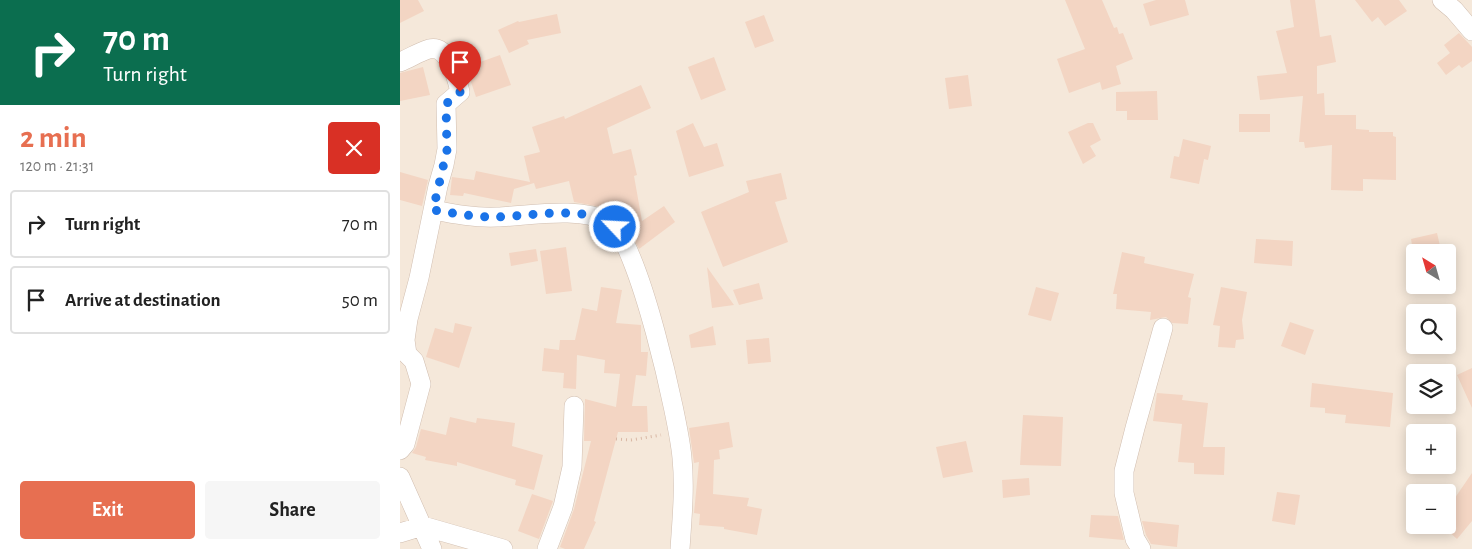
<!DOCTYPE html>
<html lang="en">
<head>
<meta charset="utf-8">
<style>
	:root { --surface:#fff; --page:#f6f6f6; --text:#222; --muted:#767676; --line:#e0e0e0; --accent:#e76f51 }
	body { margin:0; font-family:"Alegreya Sans",sans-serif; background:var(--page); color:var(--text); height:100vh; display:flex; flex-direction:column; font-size:19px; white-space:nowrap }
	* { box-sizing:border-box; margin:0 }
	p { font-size:16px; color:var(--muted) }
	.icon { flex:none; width:28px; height:28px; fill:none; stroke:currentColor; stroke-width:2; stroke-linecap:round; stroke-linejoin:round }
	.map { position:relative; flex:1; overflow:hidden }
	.panel { display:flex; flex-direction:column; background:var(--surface); width:400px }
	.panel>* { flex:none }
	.guide { background:#0b6e4f; color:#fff; overflow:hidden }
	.needle { width:32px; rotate:323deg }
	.controls { position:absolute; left:1006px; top:244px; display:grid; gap:10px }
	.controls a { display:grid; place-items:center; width:50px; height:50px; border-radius:5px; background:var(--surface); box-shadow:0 2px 12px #0003; font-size:25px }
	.pin { position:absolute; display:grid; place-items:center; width:42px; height:42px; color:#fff; margin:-51px -21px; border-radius:50% 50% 50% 0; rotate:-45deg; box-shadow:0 0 5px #0007 }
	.pin .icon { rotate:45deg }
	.me { position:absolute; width:55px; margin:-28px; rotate:295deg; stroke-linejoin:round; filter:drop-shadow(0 0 4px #0008) }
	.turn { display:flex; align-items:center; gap:18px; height:105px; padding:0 20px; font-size:22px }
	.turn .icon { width:65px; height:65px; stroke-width:2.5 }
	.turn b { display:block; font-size:35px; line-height:42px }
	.round { display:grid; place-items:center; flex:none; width:52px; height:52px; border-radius:5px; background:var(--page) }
	.summary { display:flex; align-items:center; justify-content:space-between; height:85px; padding:0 20px }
	h1 { font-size:30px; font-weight:700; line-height:38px; color:var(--accent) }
	.cta { display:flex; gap:10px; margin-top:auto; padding:10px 20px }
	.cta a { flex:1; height:58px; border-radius:5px; background:var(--accent); color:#fff; font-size:20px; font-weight:700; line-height:58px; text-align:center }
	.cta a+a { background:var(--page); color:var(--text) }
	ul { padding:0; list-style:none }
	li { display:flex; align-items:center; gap:15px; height:68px; margin:0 10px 8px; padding:0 10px; border:2px solid var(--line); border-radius:5px }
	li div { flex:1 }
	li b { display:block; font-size:19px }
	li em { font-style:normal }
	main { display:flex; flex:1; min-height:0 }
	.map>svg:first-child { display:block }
	.residential { fill:#f5e8da; fill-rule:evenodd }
	.building { fill:#f3d5c3 }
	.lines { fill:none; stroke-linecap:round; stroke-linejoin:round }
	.street-casing { stroke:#d1beb0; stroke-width:20 }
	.path { stroke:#d9b8a5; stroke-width:3; stroke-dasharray:1 4; stroke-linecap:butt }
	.street { stroke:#fff; stroke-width:19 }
	.route { stroke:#1a73e8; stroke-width:9; stroke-dasharray:0 16.2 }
</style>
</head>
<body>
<main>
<section class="panel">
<div class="guide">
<div class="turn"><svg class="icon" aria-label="right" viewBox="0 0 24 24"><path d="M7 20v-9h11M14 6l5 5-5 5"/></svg><div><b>70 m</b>Turn right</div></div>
</div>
<div class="summary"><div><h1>2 min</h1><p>120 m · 21:31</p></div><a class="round" style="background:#d93025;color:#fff"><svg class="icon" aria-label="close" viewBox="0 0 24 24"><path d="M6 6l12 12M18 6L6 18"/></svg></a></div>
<ul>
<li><svg class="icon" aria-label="right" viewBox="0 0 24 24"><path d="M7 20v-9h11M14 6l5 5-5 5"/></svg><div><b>Turn right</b></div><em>70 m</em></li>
<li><svg class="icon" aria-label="arrive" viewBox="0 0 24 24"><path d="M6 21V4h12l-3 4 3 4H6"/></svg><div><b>Arrive at destination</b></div><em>50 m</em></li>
</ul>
<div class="cta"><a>Exit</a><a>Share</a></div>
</section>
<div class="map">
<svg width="1072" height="549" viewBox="0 0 1072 549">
	<rect width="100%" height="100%" fill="#fdf6ec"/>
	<path class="residential" d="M0 0H1072V549H0ZM1015 252H1048V285H1015ZM1015 312H1048V345H1015ZM1015 372H1048V405H1015ZM1015 432H1048V465H1015ZM1015 492H1048V525H1015Z"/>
	<path class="building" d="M0 0H18L24 11 0 23Z
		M665 0H702L714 28 717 27 719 34 723 33 733 59 716 66 721 84 702 90 700 82 669 93 657 59 685 49Z
		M756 0H785L789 15 750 26 743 4Z
		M890 0H915L920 37 931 35 936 62 917 66V94L924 93 925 115H956V129L969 130V132H993V136L996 137V180L963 179V191L931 190 932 145 905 148 904 142H899L903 96 860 100 857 76 887 73 876 31 894 27Z
		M955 0H999L1007 11 985 26 978 17 972 22Z
		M157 14 161 33 127 40 129 44 109 53 98 30 118 21 119 22Z
		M364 15 374 41 355 48 345 22Z
		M1059 33 1072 47V61L1062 68 1059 65 1046 75 1037 63 1050 53 1044 45Z
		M100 55 111 85 76 97 66 67Z
		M314 57 326 90 301 100 288 67Z
		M23 67 30 95 0 101V73Z
		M568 75 572 106 549 109 545 78Z
		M241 85 251 108 207 128 213 154 231 149 237 175 234 176 242 221 264 206 275 222 239 249 219 211H217L216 204 201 207 174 202 169 181 136 189 134 183 114 189 111 203 64 193 63 196 50 195 52 177 74 180 76 171 130 182 124 156 140 152 132 127 164 116 165 119Z
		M757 91 758 120H727V111H716V92Z
		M839 114H870V132H839Z
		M293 123 304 147 317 143 324 166 289 177 276 131Z
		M688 123H693L701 140 690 146 696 156 683 164 668 132Z
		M783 139 811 146 808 160 804 159 799 184 770 178 774 156 779 157Z
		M0 172 28 180 22 206 0 200Z
		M381 173 387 199 375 202 388 242 323 267 301 212 349 192 346 181Z
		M1037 233 1040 246 1026 249 1027 252H1013L1011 239Z
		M856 239 893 241 892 266 854 263Z
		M166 247 172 291 146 294 140 251Z
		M136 249 138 261 111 266 109 253Z
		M722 252 745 257 744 263 794 274 788 297 791 298 788 324 772 323 766 317 750 320 751 312 716 309 717 294H713Z
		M307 267 334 305 312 308Z
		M359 283 363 299 339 305 333 290Z
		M201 287 222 290 216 323 241 325V352H248L246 376 236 375 232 406H247L248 432H218L194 521 196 522 184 549H165L160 547 174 509 191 441H184L185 399 216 407 220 374 204 373 205 360 177 355 176 389 163 388 164 373 142 371 144 348 159 350 160 340H175L182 308 197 311Z
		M636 287 659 293 651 321 628 315Z
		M821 287 847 292 842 320 844 339 836 340 835 348 818 347 820 326 813 325Z
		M890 322 914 330 905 355 881 346Z
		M55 323 72 327 59 368 26 357 35 328 53 333Z
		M313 326 316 345 291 348 289 335Z
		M369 338 371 362 348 364 346 340Z
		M1072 368V408L1057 375Z
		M912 383 993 393 990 427 945 423 946 415 925 413V408L910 407Z
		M757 393 783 395 782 400 808 403 803 447H825L824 475 794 474V463L778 462 782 424 753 421Z
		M623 415 663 417 661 466 620 465Z
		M50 417 76 423 77 418 115 423 112 446 143 455 134 490 115 485 116 480 57 462V466L25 460 26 457 12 453 16 447 21 429 46 435Z
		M329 422 333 447 319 450 320 459 314 460 313 494 349 498 347 506 362 509 357 535 324 529V527L299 525 300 514 294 513 299 462 294 463 289 428Z
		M566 441 573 472 543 478 536 447Z
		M1072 473V521L1057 539 1048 531V508Z
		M629 478 630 495 603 498 602 480Z
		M877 492 900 495 895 525 872 521Z
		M132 494 153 501 139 539 118 531Z
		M691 515 718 516 724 540 689 537Z
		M742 521 779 525 777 547 751 544 746 535Z"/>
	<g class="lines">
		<g class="street-casing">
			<path id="street" d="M1042 0 1054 10 1072 31
				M0 62C10 58 19 52 29 49 48 44 57 78 60 92L46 104 47 149 44 165 38 186 19 278 8 319 5 340 7 354 14 361 21 384 5 444 0 450
				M33 210C54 214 75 218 97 217 129 216 179 206 209 222 238 238 279 421 282 458 285 488 282 519 280 549
				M0 477 32 549
				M0 533 23 526 103 549
				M147 549 163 507 172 467 174 406
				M741 549 735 539 724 493V471L735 428 763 328"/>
		</g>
		<path class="path" d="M216 439 231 440 261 435"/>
		<use href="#street" class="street"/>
	</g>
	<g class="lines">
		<path class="route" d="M60 92 46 104 47 150 33 210C53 213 73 217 94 217 128 217 188 203 215 227"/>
	</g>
</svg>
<div class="controls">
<a><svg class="needle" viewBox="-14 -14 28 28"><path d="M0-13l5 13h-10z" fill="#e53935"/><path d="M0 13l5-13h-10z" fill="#767676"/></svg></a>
<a><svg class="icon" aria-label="search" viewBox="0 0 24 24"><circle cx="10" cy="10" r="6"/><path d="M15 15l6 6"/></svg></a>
<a><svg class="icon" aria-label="layers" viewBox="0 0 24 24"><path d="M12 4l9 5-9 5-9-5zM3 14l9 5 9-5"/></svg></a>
<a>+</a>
<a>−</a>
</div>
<div class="pin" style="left:60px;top:92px;background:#d93025"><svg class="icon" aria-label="arrive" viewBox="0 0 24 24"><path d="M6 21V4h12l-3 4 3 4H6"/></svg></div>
<svg class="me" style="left:215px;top:227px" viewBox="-20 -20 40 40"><circle r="17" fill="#1a73e8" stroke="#fff" stroke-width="3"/><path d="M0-11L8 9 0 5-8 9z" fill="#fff"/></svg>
</div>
</main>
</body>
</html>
